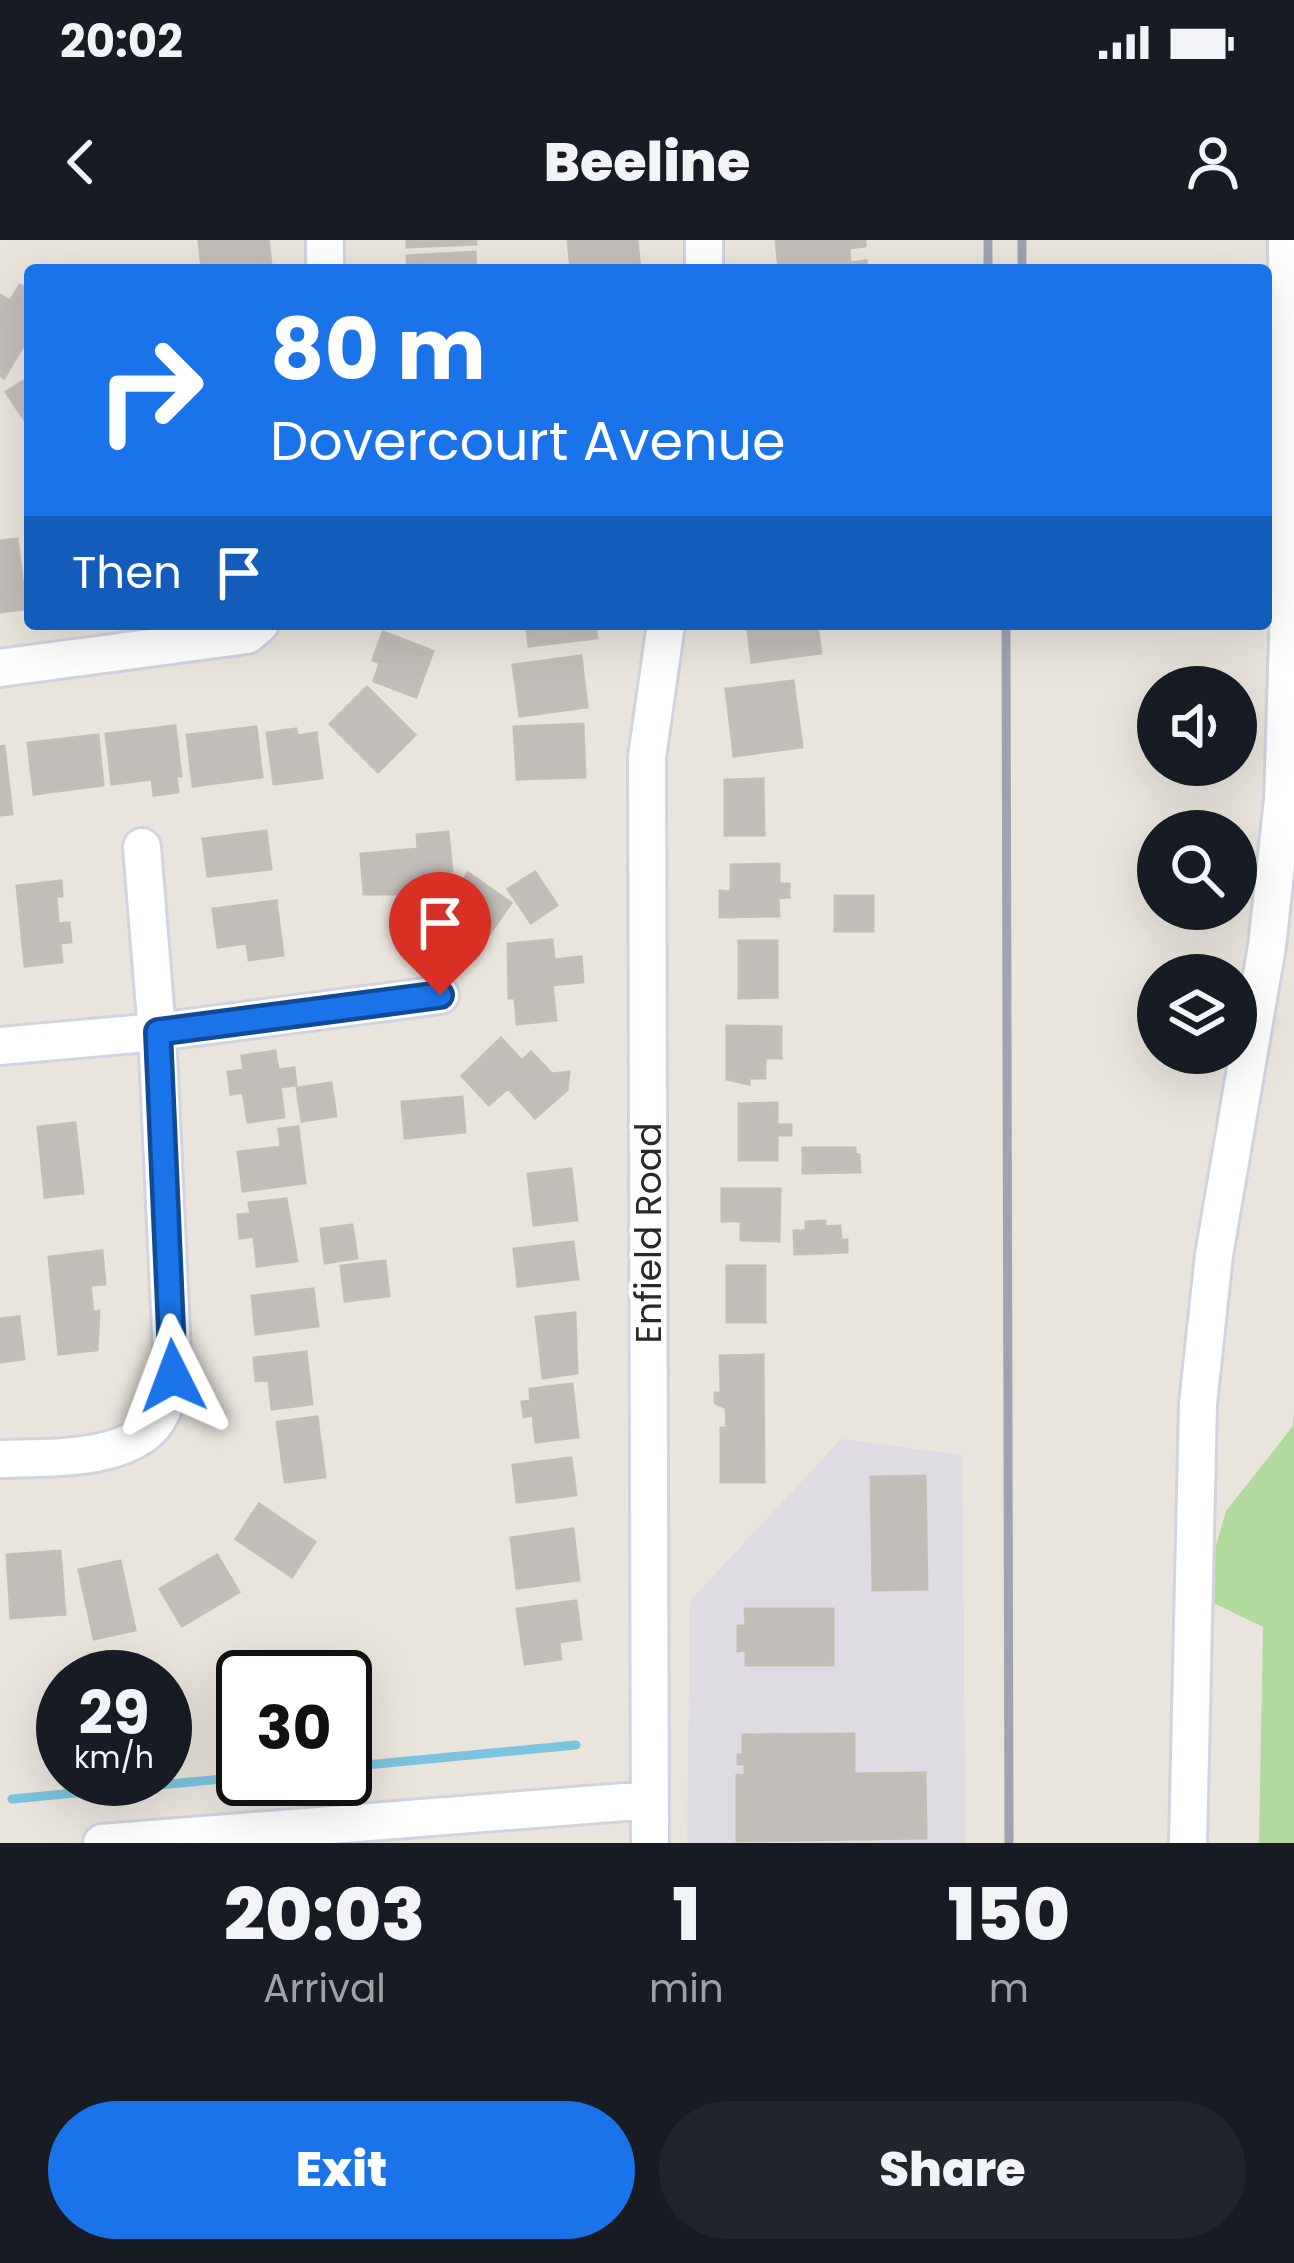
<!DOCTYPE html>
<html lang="en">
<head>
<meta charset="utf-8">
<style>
	:root { --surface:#171b24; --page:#20242c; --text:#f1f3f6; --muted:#9ea1a6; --accent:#1a73e8 }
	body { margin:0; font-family:Poppins,sans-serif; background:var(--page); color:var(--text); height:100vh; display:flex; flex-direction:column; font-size:45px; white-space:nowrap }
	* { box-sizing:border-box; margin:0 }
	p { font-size:39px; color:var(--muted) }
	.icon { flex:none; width:66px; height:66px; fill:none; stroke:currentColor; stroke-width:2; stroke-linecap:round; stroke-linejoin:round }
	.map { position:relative; height:1603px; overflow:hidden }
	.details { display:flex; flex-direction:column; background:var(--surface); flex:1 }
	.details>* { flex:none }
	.banner { position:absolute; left:24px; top:24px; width:1248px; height:366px; border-radius:12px; box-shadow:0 12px 48px #0002; background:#1a73e8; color:#fff; overflow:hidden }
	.fabs { position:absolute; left:1137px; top:426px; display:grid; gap:24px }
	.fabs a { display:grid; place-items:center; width:120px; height:120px; border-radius:50%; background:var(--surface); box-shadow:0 12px 48px #0002; font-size:60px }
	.speed { position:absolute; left:36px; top:1410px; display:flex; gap:24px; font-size:60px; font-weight:700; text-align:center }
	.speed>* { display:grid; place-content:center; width:156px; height:156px; border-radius:50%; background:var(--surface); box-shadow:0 12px 48px #0002; line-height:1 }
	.speed small { font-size:30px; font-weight:400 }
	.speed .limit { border:6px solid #111; border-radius:18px; background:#fff; color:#111 }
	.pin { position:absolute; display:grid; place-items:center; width:102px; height:102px; color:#fff; margin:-123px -51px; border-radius:50% 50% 50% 0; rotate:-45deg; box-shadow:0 0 12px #0007 }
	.pin .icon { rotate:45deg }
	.me { position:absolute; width:132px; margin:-66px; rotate:357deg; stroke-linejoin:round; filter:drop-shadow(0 0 9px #0008) }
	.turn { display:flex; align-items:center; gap:42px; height:252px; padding:0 48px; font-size:54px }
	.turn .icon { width:156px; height:156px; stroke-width:2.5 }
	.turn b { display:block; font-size:84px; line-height:102px }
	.then { display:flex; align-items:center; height:114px; padding:0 48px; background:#0003; gap:24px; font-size:45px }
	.eta { display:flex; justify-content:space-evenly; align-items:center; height:204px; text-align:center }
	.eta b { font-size:72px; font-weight:800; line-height:84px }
	.cta { display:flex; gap:24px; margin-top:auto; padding:24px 48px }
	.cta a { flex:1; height:138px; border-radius:72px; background:var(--accent); color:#fff; font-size:48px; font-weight:800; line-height:138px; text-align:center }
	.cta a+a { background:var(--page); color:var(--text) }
	.status { display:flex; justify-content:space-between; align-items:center; height:84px; padding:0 60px; background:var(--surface); direction:ltr }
	.status svg { height:33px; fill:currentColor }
	header { display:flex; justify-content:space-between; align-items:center; height:156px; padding:0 48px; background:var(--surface); font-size:54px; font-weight:800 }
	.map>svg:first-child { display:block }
	.industrial { fill:#dedce2 }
	.green { fill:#b2da9f }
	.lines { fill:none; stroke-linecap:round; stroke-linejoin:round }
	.stream { stroke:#7bc3df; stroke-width:9 }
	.building { fill:#c2bdb8; stroke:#c4bfb6; stroke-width:3 }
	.minor-casing { stroke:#d1d4e0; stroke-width:42 }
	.minor { stroke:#fff; stroke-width:36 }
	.rail { stroke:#9fa2b1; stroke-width:9 }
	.route-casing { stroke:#114b97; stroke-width:30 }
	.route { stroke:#1a73e8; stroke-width:21 }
	.labels { text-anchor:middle; stroke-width:9; stroke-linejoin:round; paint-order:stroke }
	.street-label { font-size:36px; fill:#292929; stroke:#fff }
</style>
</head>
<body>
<div class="status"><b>20:02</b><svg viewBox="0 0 49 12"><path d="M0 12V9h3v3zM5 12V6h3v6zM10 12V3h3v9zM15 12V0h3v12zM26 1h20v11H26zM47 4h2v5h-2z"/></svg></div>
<header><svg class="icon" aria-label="back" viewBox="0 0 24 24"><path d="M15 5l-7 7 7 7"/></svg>Beeline<svg class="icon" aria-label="person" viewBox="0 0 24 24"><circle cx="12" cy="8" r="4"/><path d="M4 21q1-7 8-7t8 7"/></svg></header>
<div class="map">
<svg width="1294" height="1603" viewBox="0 0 1294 1603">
	<rect width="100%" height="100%" fill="#e9e4dc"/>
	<path class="industrial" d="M841 1199 962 1215 966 1603H687L690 1361Z"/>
	<path class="green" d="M1294 1172V1603H1259L1263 1387 1201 1357 1226 1271 1293 1186Z"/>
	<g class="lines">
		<path class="stream" d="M345 1527 576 1505
			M12 1559 243 1537"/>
	</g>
	<path class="building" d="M199 0H268L271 24 202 30Z
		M407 0H476V4L407 7Z
		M568 0H637L640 30H571Z
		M776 0H865V6L849 8 850 23 866 21 867 30H779Z
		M475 12 476 30H408L407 16Z
		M20 45 30 51V94L4 138 0 135V55L10 61Z
		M30 137V188L6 152Z
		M17 299 26 369 0 372V301Z
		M526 384H595L597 398 529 406Z
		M747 384H817L821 413 752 422Z
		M383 392 433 411 416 457 374 441 380 423 373 420Z
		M581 416 587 467 520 476 513 425Z
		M793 441 802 507 734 516 726 449Z
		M367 447 415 495 378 532 330 484Z
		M583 484 585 537 517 539 514 487Z
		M175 486 181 536H176L178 552 154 555 152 539 112 544 106 494Z
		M256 487 262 537 193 546 187 495Z
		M296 489 297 496 316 493 322 538 274 544 267 493Z
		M98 495 103 545 34 554 28 503Z
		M4 506 12 574 0 575V507Z
		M763 539 764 595H725V540Z
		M266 591 271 629 208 636 203 599Z
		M448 592 452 631 427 633 428 646 408 648 409 654H364L361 614 418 609 417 595Z
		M779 624V644H789V657L778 658 779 676 720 677V651L731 652V625Z
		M535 632 557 665 531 683 508 649Z
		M468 633 511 663 488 696 445 666Z
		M61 641 62 656H56L58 684 69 683 71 702 60 703 62 722 25 726 17 646Z
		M835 656H873V691H835Z
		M276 661 283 715 249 720 247 703 218 707 213 669Z
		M552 700 554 720 581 717 583 742 552 745 556 780 517 784 515 758H509L508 704Z
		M739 701H777V757L739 758Z
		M727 786 781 787V818H765V838H749V844L727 839Z
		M501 798 522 821 531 812 552 834 569 832 567 850 535 878 508 848 489 865 462 836Z
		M275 811 278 830 294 828 296 845 280 847 284 877 248 882 243 852 231 854 228 832 244 830 242 816Z
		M331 843 336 876 302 881 297 848Z
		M462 857 465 892 405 898 402 862Z
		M777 863V885H791V895H777V920H739V864Z
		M75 883 83 953 45 957 38 887Z
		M298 887 305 943 243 951 238 912 281 907 279 889Z
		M803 908H855V914L859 915 860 932 803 933Z
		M571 929 577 980 534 985 528 934Z
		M722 949H780L779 1001 741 1000V981H722Z
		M286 959 297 1021 257 1026 254 996 240 998 238 975 251 974 249 963Z
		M825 981V987L840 986 841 1000H847V1012L795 1014 794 991H806V982Z
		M352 985 357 1018 325 1023 321 989Z
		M573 1002 578 1039 518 1046 514 1009Z
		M102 1011 105 1044 90 1045 93 1072 99 1071 97 1110 59 1114 49 1017Z
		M385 1021 389 1056 345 1061 341 1026Z
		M727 1026H765V1082H727Z
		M313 1049 318 1086 256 1094 252 1056Z
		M575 1073 577 1133 543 1138 536 1077Z
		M19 1077 24 1119 0 1122V1079Z
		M306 1112 312 1164 272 1169 269 1140 256 1141 254 1118Z
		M763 1115 764 1242H721V1188H727L726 1168 715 1163V1153H721L720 1116Z
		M572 1144 578 1197 536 1202 533 1175 524 1177 522 1162 531 1161 530 1149Z
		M317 1177 325 1237 285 1242 277 1182Z
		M571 1218 576 1255 517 1262 513 1225Z
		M925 1236 927 1349 873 1350 871 1237Z
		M259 1264 315 1302 292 1337 236 1299Z
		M573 1289 579 1340 517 1348 511 1298Z
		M60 1311 65 1374 11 1378 7 1315Z
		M217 1315 239 1352 182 1386 160 1349Z
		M120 1321 135 1390 94 1399 79 1330Z
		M576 1361 581 1399 559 1402 561 1419 525 1424 517 1369Z
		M745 1369H833V1425H746V1410L738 1411V1386H746Z
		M854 1494V1534L925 1533 926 1598 737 1601V1535L745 1536V1524H738V1515H743V1495Z"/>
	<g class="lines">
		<g class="minor-casing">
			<path id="minor" d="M325 0V30
				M704 0V30
				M0 428 247 395 260 384
				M0 806 157 792 440 755
				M0 1219C47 1217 138 1223 161 1173 167 1161 169 1147 173 1135L157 792 142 607
				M102 1603 650 1560
				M650 1603 647 517 666 384
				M1188 1603 1198 1164 1214 1015 1267 706 1283 560 1289 366 1287 0"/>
		</g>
		<use href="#minor" class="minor"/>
		<path class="rail" d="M988 0V30
			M1022 0V30
			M1006 384 1009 1603"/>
	</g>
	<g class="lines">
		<g class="route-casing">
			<path id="route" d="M173 1136 158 792 440 755"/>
		</g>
		<use href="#route" class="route"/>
	</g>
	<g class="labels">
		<g class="street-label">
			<text transform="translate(648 993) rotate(-90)" y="13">Enfield Road</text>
		</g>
	</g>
</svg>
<div class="fabs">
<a><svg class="icon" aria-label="sound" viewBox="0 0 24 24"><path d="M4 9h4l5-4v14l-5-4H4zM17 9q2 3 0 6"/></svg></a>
<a><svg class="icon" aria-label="search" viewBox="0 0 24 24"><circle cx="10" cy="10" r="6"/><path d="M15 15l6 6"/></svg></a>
<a><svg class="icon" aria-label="layers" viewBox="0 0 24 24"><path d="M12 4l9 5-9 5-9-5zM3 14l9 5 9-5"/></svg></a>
</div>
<div class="speed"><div>29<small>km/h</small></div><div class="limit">30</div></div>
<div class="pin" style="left:440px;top:755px;background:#d93025"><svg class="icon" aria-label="arrive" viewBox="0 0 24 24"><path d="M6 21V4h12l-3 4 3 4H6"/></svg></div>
<svg class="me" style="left:173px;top:1136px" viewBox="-20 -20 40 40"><path d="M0-17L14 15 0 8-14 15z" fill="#1a73e8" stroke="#fff" stroke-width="4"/></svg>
<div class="banner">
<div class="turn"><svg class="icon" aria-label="right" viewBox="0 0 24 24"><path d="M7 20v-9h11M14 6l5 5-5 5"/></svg><div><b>80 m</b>Dovercourt Avenue</div></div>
<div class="then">Then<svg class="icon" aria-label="arrive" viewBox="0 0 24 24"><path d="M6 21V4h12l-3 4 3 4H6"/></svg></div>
</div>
</div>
<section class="details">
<div class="eta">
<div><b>20:03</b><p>Arrival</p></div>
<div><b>1</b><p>min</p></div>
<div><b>150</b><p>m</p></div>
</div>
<div class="cta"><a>Exit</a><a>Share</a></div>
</section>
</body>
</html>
